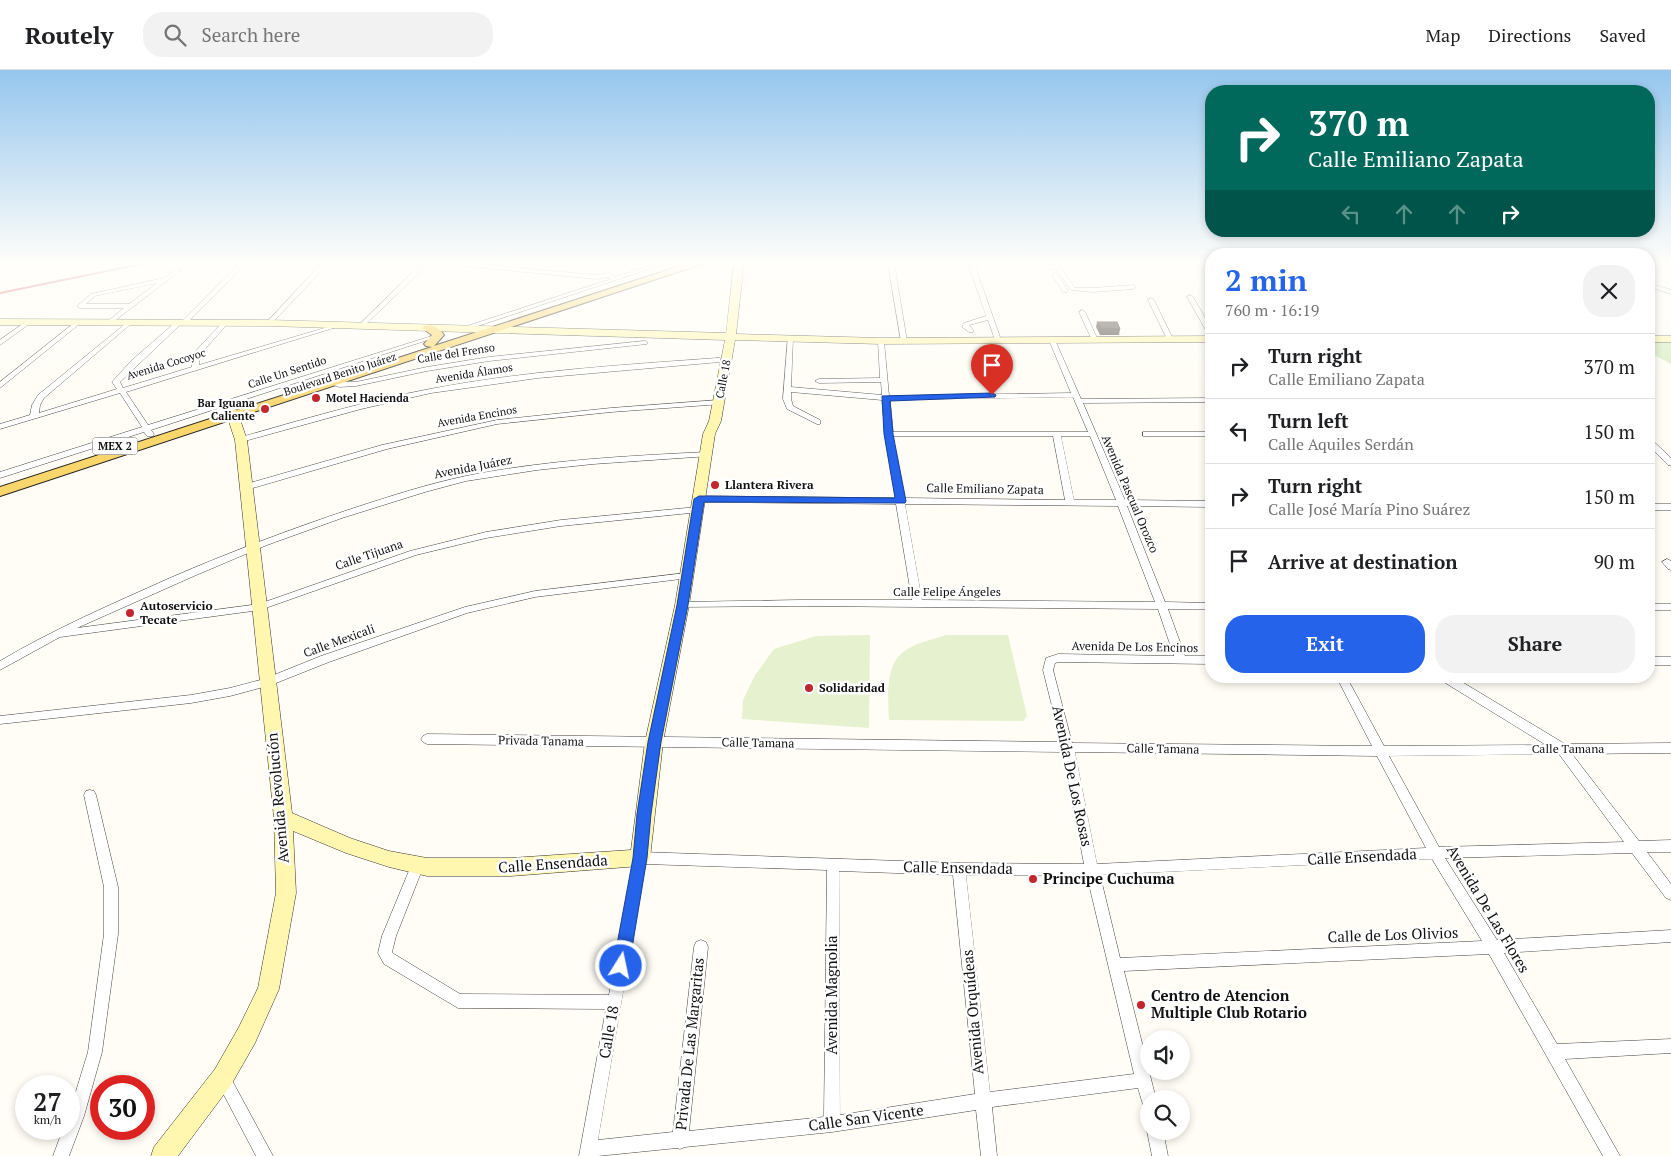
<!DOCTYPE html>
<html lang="en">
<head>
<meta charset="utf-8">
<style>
	:root { --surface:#fff; --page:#f2f2f2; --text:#202124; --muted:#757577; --line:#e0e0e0; --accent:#2563eb }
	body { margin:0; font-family:"PT Serif",serif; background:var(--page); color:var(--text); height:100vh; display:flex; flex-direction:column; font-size:19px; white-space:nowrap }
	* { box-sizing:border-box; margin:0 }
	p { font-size:16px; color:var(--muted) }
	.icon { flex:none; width:28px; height:28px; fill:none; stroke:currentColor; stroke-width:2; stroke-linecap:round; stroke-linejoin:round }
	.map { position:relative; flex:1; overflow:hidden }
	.side { position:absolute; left:1205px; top:178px; width:450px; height:435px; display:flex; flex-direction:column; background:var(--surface); border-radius:20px; box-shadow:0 2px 8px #0003 }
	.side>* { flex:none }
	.guide { position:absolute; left:1205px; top:15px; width:450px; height:152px; border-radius:20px; box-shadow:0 2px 8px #0003; background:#00695c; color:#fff; overflow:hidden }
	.fabs { position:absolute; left:1140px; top:960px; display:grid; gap:10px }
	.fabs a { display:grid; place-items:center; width:50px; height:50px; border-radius:50%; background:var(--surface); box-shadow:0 2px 8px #0003; font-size:25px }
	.speed { position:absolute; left:15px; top:1005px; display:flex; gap:10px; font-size:25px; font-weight:700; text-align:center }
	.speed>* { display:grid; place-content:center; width:65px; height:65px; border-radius:50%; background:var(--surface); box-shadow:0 2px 8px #0003; line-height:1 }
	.speed small { font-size:12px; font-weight:400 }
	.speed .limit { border:8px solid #d22; background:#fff; color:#111 }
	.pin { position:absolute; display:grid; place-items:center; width:42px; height:42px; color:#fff; margin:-51px -21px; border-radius:50% 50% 50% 0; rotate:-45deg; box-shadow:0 0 5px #0007 }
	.pin .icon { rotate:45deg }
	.me { position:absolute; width:55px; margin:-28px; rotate:10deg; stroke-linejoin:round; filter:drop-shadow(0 0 4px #0008) }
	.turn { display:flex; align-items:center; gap:18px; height:105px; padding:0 20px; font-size:22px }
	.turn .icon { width:65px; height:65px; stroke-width:2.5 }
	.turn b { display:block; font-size:35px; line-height:42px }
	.lanes { display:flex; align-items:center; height:48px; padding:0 20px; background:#0003; justify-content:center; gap:25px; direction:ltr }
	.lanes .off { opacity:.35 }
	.round { display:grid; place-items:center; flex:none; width:52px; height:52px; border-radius:20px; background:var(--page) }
	.overview { display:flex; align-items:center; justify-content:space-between; height:85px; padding:0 20px }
	h1 { font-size:30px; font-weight:600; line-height:38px; color:var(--accent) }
	.cta { display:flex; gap:10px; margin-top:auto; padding:10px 20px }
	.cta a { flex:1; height:58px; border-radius:20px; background:var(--accent); color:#fff; font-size:20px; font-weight:600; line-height:58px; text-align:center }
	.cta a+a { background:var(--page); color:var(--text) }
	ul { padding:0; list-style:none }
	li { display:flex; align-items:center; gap:15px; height:65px; padding:0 20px; border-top:1px solid var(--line) }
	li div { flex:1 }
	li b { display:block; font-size:19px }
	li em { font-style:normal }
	header { display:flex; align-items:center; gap:30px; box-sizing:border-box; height:70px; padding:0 25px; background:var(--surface); border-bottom:1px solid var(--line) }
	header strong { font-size:24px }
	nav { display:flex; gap:28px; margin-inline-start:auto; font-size:18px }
	.search { width:350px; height:45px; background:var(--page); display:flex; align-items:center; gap:12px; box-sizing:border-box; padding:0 18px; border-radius:20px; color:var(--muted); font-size:19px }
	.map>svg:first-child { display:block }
	.green { fill:#d5ebbd }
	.pitch { fill:#e6f2cf }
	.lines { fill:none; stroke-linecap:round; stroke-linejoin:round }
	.street-casing { stroke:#444; stroke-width:1 }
	.secondary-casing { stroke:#333; stroke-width:1 }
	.primary-casing { stroke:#222; stroke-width:2 }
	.street { fill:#fff; fill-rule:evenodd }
	.secondary { fill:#fff6b0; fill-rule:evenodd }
	.primary { fill:#f9d66b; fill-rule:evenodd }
	.rail { stroke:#c4262e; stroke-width:2 }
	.wall { fill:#4d4742 }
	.building { fill:#5a524d; stroke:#3f3936 }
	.route { fill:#2563eb; stroke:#184099 }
	.poi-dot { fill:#c4262e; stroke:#fff; stroke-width:2 }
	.labels { text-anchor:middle; stroke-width:5; stroke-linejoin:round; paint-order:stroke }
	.far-street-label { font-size:11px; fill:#111; stroke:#fff }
	.far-poi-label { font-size:11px; font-weight:bold; fill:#111; stroke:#fff; text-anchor:start }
	.shield { fill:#fff; stroke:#585858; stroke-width:1 }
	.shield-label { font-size:11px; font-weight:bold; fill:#111 }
	.street-label { font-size:12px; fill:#111; stroke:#fff }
	.poi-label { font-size:12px; font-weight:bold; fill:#111; stroke:#fff; text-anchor:start }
	.near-street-label { font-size:15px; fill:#111; stroke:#fff }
	.near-poi-label { font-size:15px; font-weight:bold; fill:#111; stroke:#fff; text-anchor:start }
</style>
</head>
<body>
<header>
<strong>Routely</strong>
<div class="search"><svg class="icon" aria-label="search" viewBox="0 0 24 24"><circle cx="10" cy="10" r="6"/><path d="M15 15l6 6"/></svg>Search here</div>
<nav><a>Map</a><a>Directions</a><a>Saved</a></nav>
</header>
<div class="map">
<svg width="1671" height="1086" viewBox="0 0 1671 1086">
	<rect width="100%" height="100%" fill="#fffdf5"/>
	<path class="green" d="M1649 270H1671V294L1649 282Z"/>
	<path class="pitch" d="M870 565 869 658 742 649 743 630 755 605 774 579 816 566Z
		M946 565H1008L1027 646 1023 651 889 650C888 630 885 597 902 583 913 573 932 570 946 565Z"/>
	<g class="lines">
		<g class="street-casing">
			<path id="street" d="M240 193H247L187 253H182L120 312 123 318 192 297 191 286 223 252 228 253 199 286V295L338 254 343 255 126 322 148 355 435 265 440 266 151 360 154 364 153 366H147L144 362 0 408V402L142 357 120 323 0 359V354L30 345 32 335 38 325 130 250 132 251V253L44 328 40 335 39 343 117 319 112 312 131 291 177 251H182Z
				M322 193H329L271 254H267V252Z
				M422 193H429L363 257H359V255Z
				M434 193H461L596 205 609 203 615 207 657 193H667L463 261 461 260V258L611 209 608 207 596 209Z
				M888 193H894L907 271 904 273 901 271Z
				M968 193H974L1001 270 1000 271 995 270 988 250 969 255 974 261 973 262H969L962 257 964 253 986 246Z
				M1049 194 1061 198 1075 218H1093L1133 215 1136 217 1133 219 1093 222 1071 220 1057 200 1047 197V195Z
				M176 199 181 200 113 252 108 251 124 238H80L77 236 91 224 164 208ZM157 213 129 234H86L95 226Z
				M1053 204H1057L1068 221 1067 222H1063L1052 205Z
				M1649 213 1671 220V224L1649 217Z
				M1211 223V228L1209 227 1208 225Z
				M1190 225 1193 227 1211 258V266L1208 264 1187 227Z
				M1151 228 1154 230 1173 269 1172 270 1167 269 1148 230Z
				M1082 240 1085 242 1098 270 1097 271 1092 270 1079 242Z
				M78 250 83 251 0 318V312Z
				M27 251 32 252 0 275V270Z
				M788 267 793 268 791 317 882 325 881 312 819 313 815 311 819 309 880 308 878 271 881 269 884 271 889 326 1071 323 1049 270 1052 268 1055 270 1081 329 1211 328V332L1083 333 1125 430 1211 431V437L1127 436 1165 532 1211 533V539H1168L1185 586H1211V594L1059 592 1055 593 1053 600 1072 673 1372 676 1336 606H1346L1384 676 1546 675 1439 609 1438 606H1452L1565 674 1671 673V683L1572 684 1639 771 1671 770V782H1647L1671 814V830L1666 828 1632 783 1445 788 1497 870 1671 860V872L1504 883 1557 974 1671 969V983L1565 989 1620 1086H1603L1489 884 1124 901 1156 1029H1149V1041L1144 1038 1138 1018 992 1037 997 1086H981L976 1040 832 1062 685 1077 680 1079 677 1078 598 1086H579L606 939 458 938 384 894 378 883 382 866 413 791 418 789 423 791 424 795 396 866 392 882 394 884 460 924 609 925 635 784 640 782 959 793 1084 794 1063 682 427 674 423 672 421 669 423 666 427 664 1061 672 1043 600 1046 588 1058 584 1174 586 1158 539 799 536 678 537 677 535 678 533 682 532 799 530H912L896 434 699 432 695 429 699 426 896 428 885 364 882 330 791 322V329L793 336 820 350V354H817L787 339 783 329ZM1073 327 1088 362H893L890 330ZM893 366H1053L1065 430 904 428ZM1061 366H1090L1116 430H1074ZM905 434 1118 436 1155 532 922 530ZM1075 682 1377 686 1426 778 1097 794ZM1559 684 1624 772 1439 777 1389 686ZM1432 789 1482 871 1120 888 1100 805ZM645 794 827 800 824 1047 689 1061 708 877 706 872 701 870 696 872 694 877 673 1062 598 1070ZM839 801 953 805 975 1024 840 1045ZM966 805 1087 806 1134 1004 990 1022Z
				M645 271 647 272V274L489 291 427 301 356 316 339 317 328 313 332 311 356 312 427 297 489 287Z
				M717 288H720V292L538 308 431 323 361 339 241 372 237 370 238 368C301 350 365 331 430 319 524 301 621 295 717 288Z
				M719 330 723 332 722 334 611 342 497 354 387 379 246 420 242 417 243 415 382 375 497 350 611 338Z
				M1143 362H1211V366H1143Z
				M1649 370H1652L1671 388V395H1668L1649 376Z
				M707 382 711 384 710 386 593 394 537 400 466 411 425 422 342 448 267 475 194 506 77 558 259 534 410 481 486 462 561 450 697 437 700 438 701 440 700 442 561 456 486 468 416 485 260 540 60 567 0 600V591C54 559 112 534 170 508 230 482 291 459 354 438 391 426 428 414 466 406 546 390 626 386 707 382Z
				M1649 434H1671V440H1649Z
				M1667 489 1671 491V500L1668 499 1662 492Z
				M686 503 691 506 689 508 535 527 467 543 329 592 271 615 230 626 191 633 0 654V646L191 625 230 618 264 609 321 586 465 537 535 521Z
				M1649 534H1671V540H1649Z
				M1649 587H1671V595H1649Z
				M90 720 94 721 96 725 118 817V864L102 982 84 1046 69 1086H53L63 1059H69V1044L88 982 104 864V817L84 725 86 721Z
				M223 1000 228 1003 273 1086H256L215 1008 218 1003Z
				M1149 1057V1061H1163L1168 1086H1152L1147 1061Z"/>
		</g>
		<g class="secondary-casing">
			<path id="secondary" d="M734 193H744L736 264 881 268 1211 266V272L881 274 735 270 721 351 715 364 689 535 663 672 650 788 647 794 640 796 511 806H427L389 797 346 783 293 761 296 823 279 919 255 973 231 1015 178 1086H151L154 1077 215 999 239 957 258 918 276 823 274 748 235 370 225 340 227 338 231 337 237 340 247 370 292 743 350 768 389 781 427 788H511L631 780 645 672 675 535 703 364 709 351 725 270 269 256 0 255V249L269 250 726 263Z
				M1649 266H1671V272H1649Z"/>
		</g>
		<g class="primary-casing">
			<path id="primary" d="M689 193H705L0 426V417L432 277 426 276 424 274 432 265 422 258 424 256C433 254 439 258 444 265L434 276Z"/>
		</g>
		<use href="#street" class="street"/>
		<use href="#secondary" class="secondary"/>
		<use href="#primary" class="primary"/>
		<path class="rail" d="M0 223 146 193"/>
	</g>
	<path class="wall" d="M1097 252 1120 259 1119 265H1100L1096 257Z"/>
	<path class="building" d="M1097 252H1117L1120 259H1101Z"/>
	<linearGradient id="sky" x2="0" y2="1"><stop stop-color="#95c6ee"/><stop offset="0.56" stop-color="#fffefa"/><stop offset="1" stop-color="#fffefa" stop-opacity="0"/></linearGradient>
	<rect width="1671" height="345" fill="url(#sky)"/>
	<path class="route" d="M992 323 996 325 995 327 890 331 893 364 906 431 905 433 704 432 688 535 661 672 651 744 647 788 629 896 626 902 621 904 615 902 613 896 633 788 637 744 648 672 677 535 694 429 699 426 895 428 884 364 882 326Z"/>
	<g class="poi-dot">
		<circle cx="316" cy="328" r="5"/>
		<circle cx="265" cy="339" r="5"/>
		<circle cx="715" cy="415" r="5"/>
		<circle cx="130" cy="543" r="5"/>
		<circle cx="809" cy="618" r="5"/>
		<circle cx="1033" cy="809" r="5"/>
		<circle cx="1141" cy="935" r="5"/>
	</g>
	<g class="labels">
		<g class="far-street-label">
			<text transform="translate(456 283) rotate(-9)" y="4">Calle del Frenso</text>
			<text transform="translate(166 294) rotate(-17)" y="4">Avenida Cocoyoc</text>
			<text transform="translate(287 302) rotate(-18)" y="4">Calle Un Sentido</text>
			<text transform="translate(474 303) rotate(-9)" y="4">Avenida Álamos</text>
			<text transform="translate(340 304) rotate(-18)" y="4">Boulevard Benito Juárez</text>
			<text transform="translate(723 309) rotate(-79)" y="4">Calle 18</text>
			<text transform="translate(477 346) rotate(-10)" y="4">Avenida Encinos</text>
		</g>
		<g class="far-poi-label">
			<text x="326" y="332">Motel Hacienda</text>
			<text x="255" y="337" text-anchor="end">Bar Iguana<tspan x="255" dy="13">Caliente</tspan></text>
		</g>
		<rect class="shield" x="92.5" y="367.5" width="45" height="17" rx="4"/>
		<g class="shield-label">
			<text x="115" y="380">MEX 2</text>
		</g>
		<g class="street-label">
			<text transform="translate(473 397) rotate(-11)" y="4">Avenida Juárez</text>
			<text transform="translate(985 419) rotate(1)" y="4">Calle Emiliano Zapata</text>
			<text transform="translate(1130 424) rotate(67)" y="4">Avenida Pascual Orozco</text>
			<text transform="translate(369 485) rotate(-19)" y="4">Calle Tijuana</text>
			<text x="947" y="526">Calle Felipe Ángeles</text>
			<text transform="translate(339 571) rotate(-20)" y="4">Calle Mexicali</text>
			<text transform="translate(1135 577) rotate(1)" y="4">Avenida De Los Encinos</text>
			<text transform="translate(541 671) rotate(1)" y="4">Privada Tanama</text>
			<text transform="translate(758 673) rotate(1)" y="4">Calle Tamana</text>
			<text transform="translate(1163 679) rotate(1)" y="4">Calle Tamana</text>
			<text x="1568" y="683">Calle Tamana</text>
		</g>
		<g class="poi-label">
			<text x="725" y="419">Llantera Rivera</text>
			<text x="140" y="540">Autoservicio<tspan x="140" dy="14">Tecate</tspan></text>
			<text x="819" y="622">Solidaridad</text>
		</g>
		<g class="near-street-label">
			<text transform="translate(1072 706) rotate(78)" y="5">Avenida De Los Rosas</text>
			<text transform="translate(278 728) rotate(-95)" y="5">Avenida Revolución</text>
			<text transform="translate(1362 787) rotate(-3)" y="5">Calle Ensendada</text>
			<text transform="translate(553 794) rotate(-4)" y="5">Calle Ensendada</text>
			<text transform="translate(958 798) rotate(1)" y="5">Calle Ensendada</text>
			<text transform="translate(1488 839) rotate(59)" y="5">Avenida De Las Flores</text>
			<text transform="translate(1393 865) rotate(-2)" y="5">Calle de Los Olivios</text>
			<text transform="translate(832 925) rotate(-90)" y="5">Avenida Magnolia</text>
			<text transform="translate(973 942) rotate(-95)" y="5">Avenida Orquídeas</text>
			<text transform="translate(609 962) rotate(-80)" y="5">Calle 18</text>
			<text transform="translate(690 974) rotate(-84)" y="5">Privada De Las Margaritas</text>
			<text transform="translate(866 1048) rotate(-8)" y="5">Calle San Vicente</text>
		</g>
		<g class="near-poi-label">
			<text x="1043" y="814">Principe Cuchuma</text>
			<text x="1151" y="931">Centro de Atencion<tspan x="1151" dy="17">Multiple Club Rotario</tspan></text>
		</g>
	</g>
</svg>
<div class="fabs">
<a><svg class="icon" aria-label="sound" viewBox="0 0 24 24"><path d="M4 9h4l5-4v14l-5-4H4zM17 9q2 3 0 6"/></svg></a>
<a><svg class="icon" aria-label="search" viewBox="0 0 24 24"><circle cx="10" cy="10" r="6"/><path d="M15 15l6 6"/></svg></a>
</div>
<div class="speed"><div>27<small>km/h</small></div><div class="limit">30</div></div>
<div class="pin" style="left:992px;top:325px;background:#d93025"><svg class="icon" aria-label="arrive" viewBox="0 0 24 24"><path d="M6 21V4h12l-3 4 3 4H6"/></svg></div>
<svg class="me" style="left:621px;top:896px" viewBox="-20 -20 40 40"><circle r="17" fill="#2563eb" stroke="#fff" stroke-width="3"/><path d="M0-11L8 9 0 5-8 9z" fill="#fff"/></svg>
<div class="guide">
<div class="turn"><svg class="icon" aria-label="right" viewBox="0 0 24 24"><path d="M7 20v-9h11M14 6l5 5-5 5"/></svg><div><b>370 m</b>Calle Emiliano Zapata</div></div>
<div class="lanes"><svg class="icon off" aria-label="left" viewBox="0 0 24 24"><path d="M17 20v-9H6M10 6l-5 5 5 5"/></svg><svg class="icon off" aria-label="ahead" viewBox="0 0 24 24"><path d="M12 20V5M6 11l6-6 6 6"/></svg><svg class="icon off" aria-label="ahead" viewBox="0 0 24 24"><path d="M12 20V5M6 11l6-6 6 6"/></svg><svg class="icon" aria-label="right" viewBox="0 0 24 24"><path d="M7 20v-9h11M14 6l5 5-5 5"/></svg></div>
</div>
<section class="side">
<div class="overview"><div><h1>2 min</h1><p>760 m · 16:19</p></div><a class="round"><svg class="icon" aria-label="close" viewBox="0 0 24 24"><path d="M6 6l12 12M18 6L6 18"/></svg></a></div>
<ul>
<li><svg class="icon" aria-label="right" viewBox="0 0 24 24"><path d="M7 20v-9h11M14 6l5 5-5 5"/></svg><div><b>Turn right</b><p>Calle Emiliano Zapata</p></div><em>370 m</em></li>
<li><svg class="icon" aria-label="left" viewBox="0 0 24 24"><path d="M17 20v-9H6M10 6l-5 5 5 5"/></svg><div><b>Turn left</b><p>Calle Aquiles Serdán</p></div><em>150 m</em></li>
<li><svg class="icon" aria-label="right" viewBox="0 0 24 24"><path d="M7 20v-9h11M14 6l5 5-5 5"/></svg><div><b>Turn right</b><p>Calle José María Pino Suárez</p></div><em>150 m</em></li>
<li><svg class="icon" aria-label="arrive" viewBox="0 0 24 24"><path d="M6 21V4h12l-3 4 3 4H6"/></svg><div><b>Arrive at destination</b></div><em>90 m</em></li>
</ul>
<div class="cta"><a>Exit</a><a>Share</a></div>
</section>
</div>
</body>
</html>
